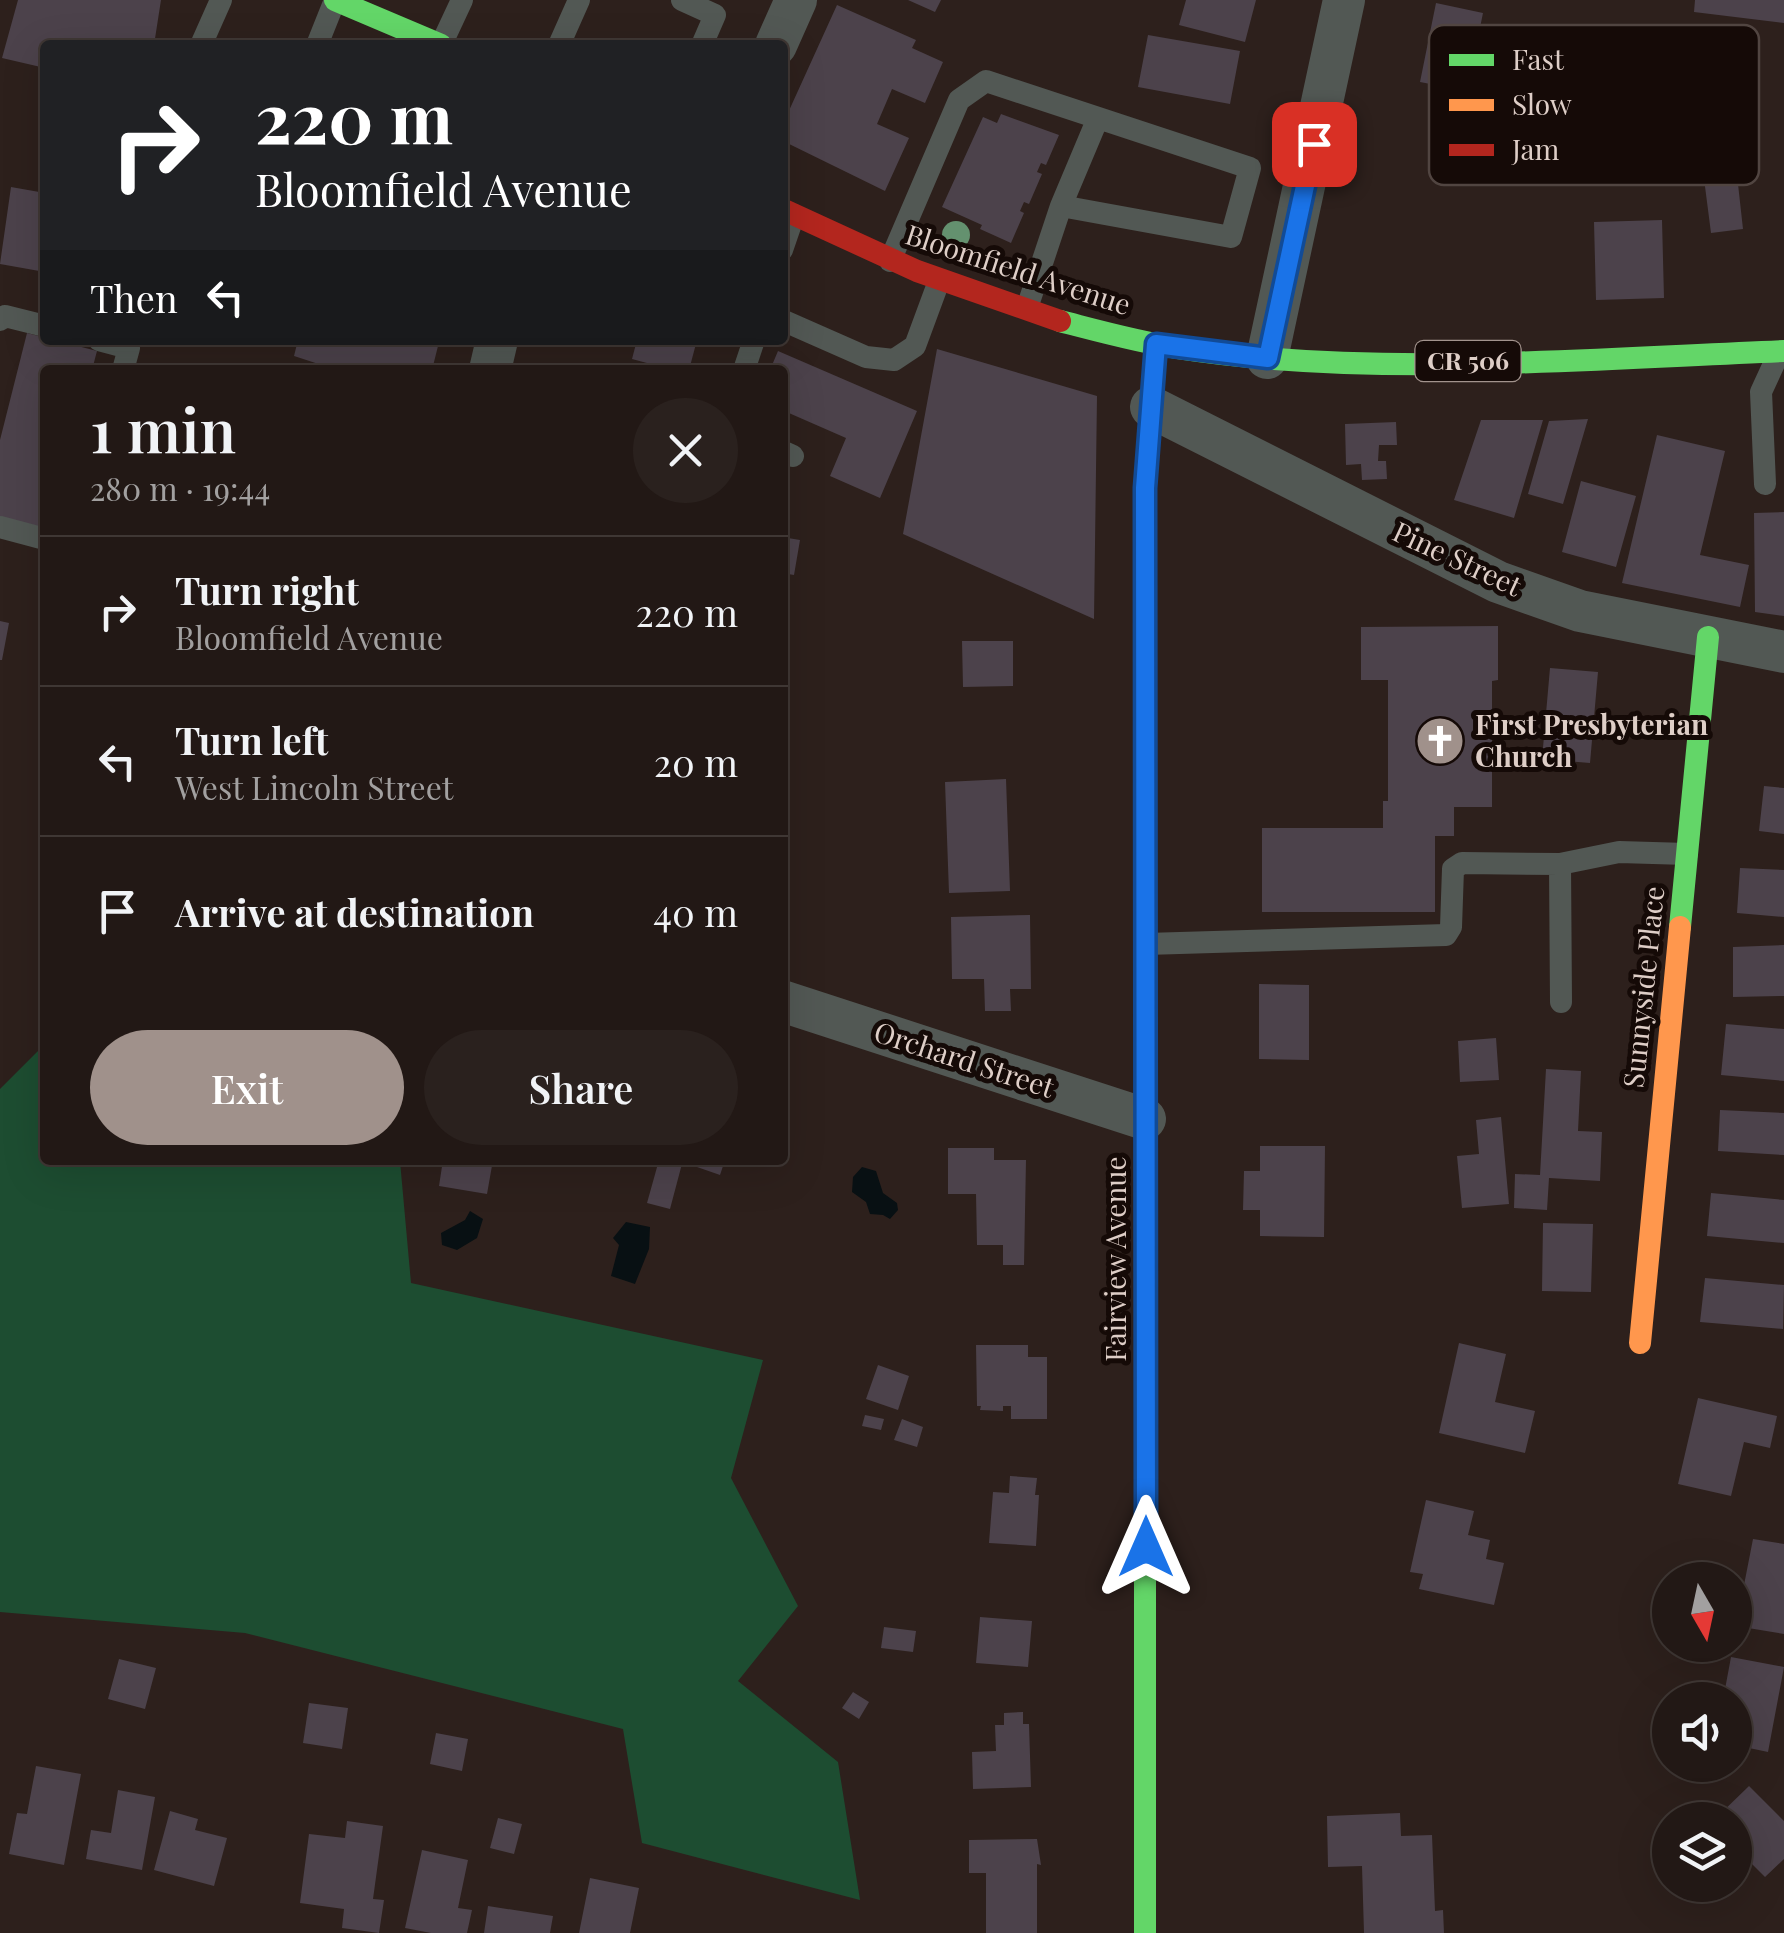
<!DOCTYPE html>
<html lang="en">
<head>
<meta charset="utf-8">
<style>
	:root { --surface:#221815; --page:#2a211e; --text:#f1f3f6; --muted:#a2a0a0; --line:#3f3734; --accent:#a0918b }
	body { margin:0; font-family:"Playfair Display",serif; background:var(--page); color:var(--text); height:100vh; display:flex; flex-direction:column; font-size:38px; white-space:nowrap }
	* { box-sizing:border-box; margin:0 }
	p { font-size:32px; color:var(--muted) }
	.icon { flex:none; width:55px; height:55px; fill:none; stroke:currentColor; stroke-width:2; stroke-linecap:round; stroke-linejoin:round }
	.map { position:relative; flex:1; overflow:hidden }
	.panel { position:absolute; left:40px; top:365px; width:748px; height:800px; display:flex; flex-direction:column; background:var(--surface); border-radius:10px; box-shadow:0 10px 40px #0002,0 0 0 2px var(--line) }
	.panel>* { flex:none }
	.top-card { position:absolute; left:40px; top:40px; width:748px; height:305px; border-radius:10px; box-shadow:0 10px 40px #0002,0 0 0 2px var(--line); background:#202124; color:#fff; overflow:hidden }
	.needle { width:65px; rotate:171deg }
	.tools { position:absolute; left:1652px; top:1562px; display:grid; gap:20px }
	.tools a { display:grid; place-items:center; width:100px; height:100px; border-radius:50%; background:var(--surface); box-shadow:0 10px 40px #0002,0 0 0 2px var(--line); font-size:50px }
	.pin { position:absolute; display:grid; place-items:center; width:85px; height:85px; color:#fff; margin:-42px; border-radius:20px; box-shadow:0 5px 15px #0006 }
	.me { position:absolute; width:110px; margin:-55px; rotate:0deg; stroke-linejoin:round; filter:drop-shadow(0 0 8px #0008) }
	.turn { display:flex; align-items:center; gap:35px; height:210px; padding:0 50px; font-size:45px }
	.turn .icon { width:130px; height:130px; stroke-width:2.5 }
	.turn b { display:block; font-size:70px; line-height:85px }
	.then { display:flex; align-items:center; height:95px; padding:0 50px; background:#0003; gap:20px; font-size:38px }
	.round { display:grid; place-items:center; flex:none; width:105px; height:105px; border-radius:52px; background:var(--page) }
	.head { display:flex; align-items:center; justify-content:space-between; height:170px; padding:0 50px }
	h1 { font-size:60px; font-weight:600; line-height:75px }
	.primary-button { display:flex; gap:20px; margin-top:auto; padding:20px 50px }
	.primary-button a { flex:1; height:115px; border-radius:60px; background:var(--accent); color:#fff; font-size:40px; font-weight:600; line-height:115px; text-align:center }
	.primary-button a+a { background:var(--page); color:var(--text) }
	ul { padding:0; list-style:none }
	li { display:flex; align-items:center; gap:30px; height:150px; padding:0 50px; border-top:2px solid var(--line) }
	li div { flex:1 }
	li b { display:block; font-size:38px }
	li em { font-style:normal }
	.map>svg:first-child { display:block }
	.green { fill:#1d4d31 }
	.water { fill:#081013 }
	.building { fill:#4c424b }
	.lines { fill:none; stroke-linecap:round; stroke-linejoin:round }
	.lane { stroke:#525854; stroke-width:22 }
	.street { stroke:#525854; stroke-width:42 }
	.fast { stroke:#63d668; stroke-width:22 }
	.slow { stroke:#ff974d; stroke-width:22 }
	.jam { stroke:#b3261e; stroke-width:22 }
	.tree { fill:#64916f }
	.route-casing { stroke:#114b97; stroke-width:25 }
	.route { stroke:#1a73e8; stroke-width:18 }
	.labels { text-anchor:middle; stroke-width:10; stroke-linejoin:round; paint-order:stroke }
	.shield { fill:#150a07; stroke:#a2938d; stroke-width:2.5 }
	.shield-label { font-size:25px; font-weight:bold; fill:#decec7 }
	.street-label { font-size:28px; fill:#decec7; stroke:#150a07 }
	.poi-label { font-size:28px; font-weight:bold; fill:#decec7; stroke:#150a07; text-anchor:start }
	.key { fill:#150a07; stroke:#514541; stroke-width:2.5 }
	.key-label { font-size:28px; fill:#decec7 }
</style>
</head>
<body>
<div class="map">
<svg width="1784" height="1933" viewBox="0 0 1784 1933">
	<rect width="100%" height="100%" fill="#2d201c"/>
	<path class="green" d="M45 1044V1160H397L400 1161 411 1283 763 1360 731 1478 798 1606 738 1681 838 1762 860 1900 642 1843 623 1729 245 1633 0 1612V1089Z"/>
	<path class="water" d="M862 1167 876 1171 883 1193 897 1203 898 1210 890 1219 883 1215 870 1214 866 1202 852 1192 853 1177Z
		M470 1211 483 1219 477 1238 457 1250 442 1245 441 1233 465 1220Z
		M626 1222 650 1227 649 1249 635 1284 611 1276 619 1245 613 1238Z"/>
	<path class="building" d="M18 0H161L154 45H45V68L2 58Z
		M908 0H941L935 12Z
		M1186 0H1256L1245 42 1179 25Z
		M1695 0H1784V23L1694 12Z
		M1436 3 1483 13 1467 91 1420 82Z
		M837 5 916 40 912 48 943 62 925 103 892 89 877 124 909 138 885 191 783 141 782 126Z
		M1148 35 1240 51 1230 104 1138 87Z
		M1001 114 1059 135 1046 165 1041 163 1037 172 1042 174 1029 204 1024 202 1020 211 1024 213 1011 243 980 229 982 225 942 207 983 117 997 123Z
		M1726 168 1728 185 1738 184 1743 229 1711 233 1703 171Z
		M11 187 45 193V272L0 264Z
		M1662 220 1664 298 1596 300 1594 222Z
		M27 333 97 351 92 370H45V528L0 517V440Z
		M298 340H435L439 342 432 370H358L348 365 346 370H337L294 356Z
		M637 340H697L689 370H673L632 359Z
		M937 349 1097 396 1094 619 903 534Z
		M778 351 917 411 880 498 830 476 846 438 782 410V370H770Z
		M1588 419 1563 504 1528 494 1549 421Z
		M1481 420H1543L1514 518 1454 500Z
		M1396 422 1397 445H1379L1378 461H1386L1387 479 1362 480 1361 464 1346 465 1345 424Z
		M1657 435 1725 451 1700 555 1749 565 1740 607 1622 583Z
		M1581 481 1636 496 1616 567 1562 552Z
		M1784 512V616L1755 612 1754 513Z
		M782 537 800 540 794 575 782 573Z
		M0 621 9 623 2 660H0Z
		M1498 626V680L1492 681V807H1454V836H1435V912H1262V828H1383V801H1388V680H1361V627Z
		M962 641H1013V686L963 687Z
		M1550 668 1598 672 1590 763 1542 759Z
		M1006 779 1010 891 949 893 945 782Z
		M1764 786 1784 788V834L1759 831Z
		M1740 868 1784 870V917L1737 913Z
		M1030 915 1031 989H1010L1011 1011H985L984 979H952L951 917Z
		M1784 945V996L1733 997V947Z
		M1259 984 1309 985V1060L1259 1059Z
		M1726 1024 1784 1029V1081L1721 1075Z
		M1496 1038 1499 1080 1460 1082 1458 1041Z
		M1546 1069 1581 1071 1578 1131 1602 1132 1600 1181 1549 1178 1547 1210 1514 1208 1515 1174 1540 1175Z
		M1720 1110 1784 1113V1155L1718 1151Z
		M1501 1117 1509 1204 1462 1208 1457 1156 1479 1154 1476 1120Z
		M1260 1146H1325L1324 1237 1260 1236V1210H1243L1244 1171H1260Z
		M948 1148H994V1160H1026L1024 1265H1003V1245H977L976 1194H948Z
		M443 1160H493L487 1194 439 1186Z
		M659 1160H683L670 1209 647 1203Z
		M700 1160H725L720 1175 697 1167Z
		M1711 1193 1784 1200V1243L1707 1236Z
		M1543 1223 1593 1224 1591 1292 1542 1291Z
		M1705 1278 1784 1285 1783 1329 1700 1322Z
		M1459 1343 1506 1354 1495 1402 1535 1411 1525 1453 1439 1433Z
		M976 1345H1028V1357H1047V1419H1011V1406H1003V1411L980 1410 981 1406H977Z
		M878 1365 909 1376 898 1410 866 1399Z
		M1698 1398 1777 1416 1770 1448 1744 1442 1731 1496 1678 1484Z
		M865 1415 884 1419 881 1430 862 1426Z
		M902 1419 923 1427 917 1447 894 1440Z
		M1010 1476 1037 1478 1035 1495H1039L1036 1546 989 1543 993 1492 1009 1493Z
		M1426 1500 1474 1511 1468 1535 1490 1540 1486 1559 1504 1563 1494 1605 1419 1589 1423 1574 1410 1572Z
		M1753 1539 1784 1544V1634L1736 1626Z
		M980 1617 1032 1621 1028 1667 976 1663Z
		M884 1627 916 1631 913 1652 881 1648Z
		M1731 1657 1784 1667 1768 1752 1735 1745V1700H1723Z
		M119 1659 156 1668 145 1709 108 1699Z
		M853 1692 869 1702 859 1719 842 1708Z
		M309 1703 348 1708 342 1749 303 1743Z
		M1023 1712V1724H1029L1031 1787 973 1789 972 1752 996 1751 995 1725H1004V1713Z
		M436 1733 468 1739 462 1771 430 1764Z
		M36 1766 81 1774 64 1865 9 1854 17 1813 27 1814Z
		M1749 1786 1784 1821V1859L1765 1877 1735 1847V1820H1714Z
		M118 1790 155 1797 142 1870 86 1859 91 1830 111 1833Z
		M170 1811 198 1819 195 1830 227 1838 214 1886 154 1870Z
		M1400 1813 1401 1836 1432 1835 1435 1911 1443 1910 1444 1933H1364L1362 1866 1328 1867 1327 1816Z
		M498 1818 522 1824 514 1854 490 1848Z
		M347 1821 383 1826 373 1899 384 1900 379 1933 342 1928 344 1909 300 1903 309 1834 345 1838Z
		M1037 1839 1041 1865 1037 1864V1933H986V1873H969V1840Z
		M422 1850 468 1860 458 1908 472 1910 467 1933H431L405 1928Z
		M590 1878 639 1888 630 1933H579Z
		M488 1906 553 1916 550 1933H484Z"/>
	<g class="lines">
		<path class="lane" d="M682 0 715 15 702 45
			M201 45 221 0
			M317 45 335 0
			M441 45 462 0
			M559 45 579 0
			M782 250 794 215
			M890 261 959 100 986 81 1250 168 1231 237 1061 206
			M1027 308 1061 206 1098 118
			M0 320 5 316 45 326
			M782 320 866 357 894 360 915 346 939 281
			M99 340 129 348 123 370
			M744 370 754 340
			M782 451 793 456
			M1765 484 1761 392 1778 355
			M0 527 45 539
			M1560 864 1619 852 1687 854
			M1146 944 1446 935 1451 927 1453 869 1462 863 1560 864 1561 1002"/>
		<path class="street" d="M776 45 796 0
			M1267 358 1344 0
			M490 370 497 340
			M1151 407 1498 582 1580 611 1784 652
			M782 1001 1145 1119"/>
		<path class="fast" d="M335 0 441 45
			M1060 321C1099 331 1138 342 1178 348 1370 378 1589 359 1784 351
			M1145 637V488L1156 344
			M1680 927 1708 637
			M1145 1152V1933"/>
		<path class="slow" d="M1145 637V1152
			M1640 1343 1680 927"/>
		<path class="jam" d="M782 209 917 271 1060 321"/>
	</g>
	<circle class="tree" cx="956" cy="235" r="14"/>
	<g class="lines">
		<g class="route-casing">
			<path id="route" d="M1146 1547 1145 488 1156 344 1268 358 1314 144"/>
		</g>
		<use href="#route" class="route"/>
	</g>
	<defs>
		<g id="church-disc" transform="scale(2.5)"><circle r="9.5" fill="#a0918b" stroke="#150a07"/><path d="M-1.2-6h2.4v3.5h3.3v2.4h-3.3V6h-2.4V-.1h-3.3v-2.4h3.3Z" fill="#fff"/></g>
	</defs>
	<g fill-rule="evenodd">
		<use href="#church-disc" x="1440" y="741"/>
	</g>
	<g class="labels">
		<rect class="shield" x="1415.5" y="341" width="105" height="40" rx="8"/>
		<g class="shield-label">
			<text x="1468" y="370">CR 506</text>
		</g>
		<g class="street-label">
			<text transform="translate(1018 270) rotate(18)" y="10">Bloomfield Avenue</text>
			<text transform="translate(1457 559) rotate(25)" y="10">Pine Street</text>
			<text transform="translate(1644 987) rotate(-84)" y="10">Sunnyside Place</text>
			<text transform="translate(964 1060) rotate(18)" y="10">Orchard Street</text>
			<text transform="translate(1116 1259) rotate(-90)" y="10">Fairview Avenue</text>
		</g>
		<g class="poi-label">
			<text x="1475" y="735">First Presbyterian<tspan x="1475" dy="32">Church</tspan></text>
		</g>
	</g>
	<rect x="1429" y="25" width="330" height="160" rx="15" class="key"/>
	<rect x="1449" y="54" width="45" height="12" fill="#63d668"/>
	<rect x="1449" y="99" width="45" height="12" fill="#ff974d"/>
	<rect x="1449" y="144" width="45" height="12" fill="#b3261e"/>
	<g class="key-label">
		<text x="1512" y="70">Fast</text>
		<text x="1512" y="115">Slow</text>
		<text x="1512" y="160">Jam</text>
	</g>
</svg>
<div class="tools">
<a><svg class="needle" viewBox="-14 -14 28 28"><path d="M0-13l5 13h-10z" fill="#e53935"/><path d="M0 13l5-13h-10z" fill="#a2a0a0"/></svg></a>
<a><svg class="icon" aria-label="sound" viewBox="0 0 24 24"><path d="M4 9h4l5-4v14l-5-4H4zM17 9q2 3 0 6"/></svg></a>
<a><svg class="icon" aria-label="layers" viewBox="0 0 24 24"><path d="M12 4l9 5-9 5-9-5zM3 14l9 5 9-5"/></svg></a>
</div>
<div class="pin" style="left:1314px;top:144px;background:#d93025"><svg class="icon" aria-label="arrive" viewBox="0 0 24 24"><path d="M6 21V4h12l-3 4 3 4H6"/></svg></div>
<svg class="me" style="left:1146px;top:1547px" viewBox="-20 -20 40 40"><path d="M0-17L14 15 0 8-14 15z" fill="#1a73e8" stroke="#fff" stroke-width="4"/></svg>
<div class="top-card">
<div class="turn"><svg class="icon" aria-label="right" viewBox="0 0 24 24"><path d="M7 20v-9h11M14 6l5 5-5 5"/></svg><div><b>220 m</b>Bloomfield Avenue</div></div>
<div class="then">Then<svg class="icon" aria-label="left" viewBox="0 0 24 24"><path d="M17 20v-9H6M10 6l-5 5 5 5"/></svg></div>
</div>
<section class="panel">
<div class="head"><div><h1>1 min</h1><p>280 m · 19:44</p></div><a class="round"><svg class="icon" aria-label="close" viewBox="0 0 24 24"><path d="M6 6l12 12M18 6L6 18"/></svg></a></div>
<ul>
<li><svg class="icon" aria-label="right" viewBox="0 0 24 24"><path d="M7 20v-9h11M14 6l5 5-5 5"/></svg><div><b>Turn right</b><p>Bloomfield Avenue</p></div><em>220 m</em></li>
<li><svg class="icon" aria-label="left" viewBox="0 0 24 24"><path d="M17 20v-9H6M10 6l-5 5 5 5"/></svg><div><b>Turn left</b><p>West Lincoln Street</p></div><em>20 m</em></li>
<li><svg class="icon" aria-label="arrive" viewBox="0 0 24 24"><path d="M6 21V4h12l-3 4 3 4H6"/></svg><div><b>Arrive at destination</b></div><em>40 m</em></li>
</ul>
<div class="primary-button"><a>Exit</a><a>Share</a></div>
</section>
</div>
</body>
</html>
